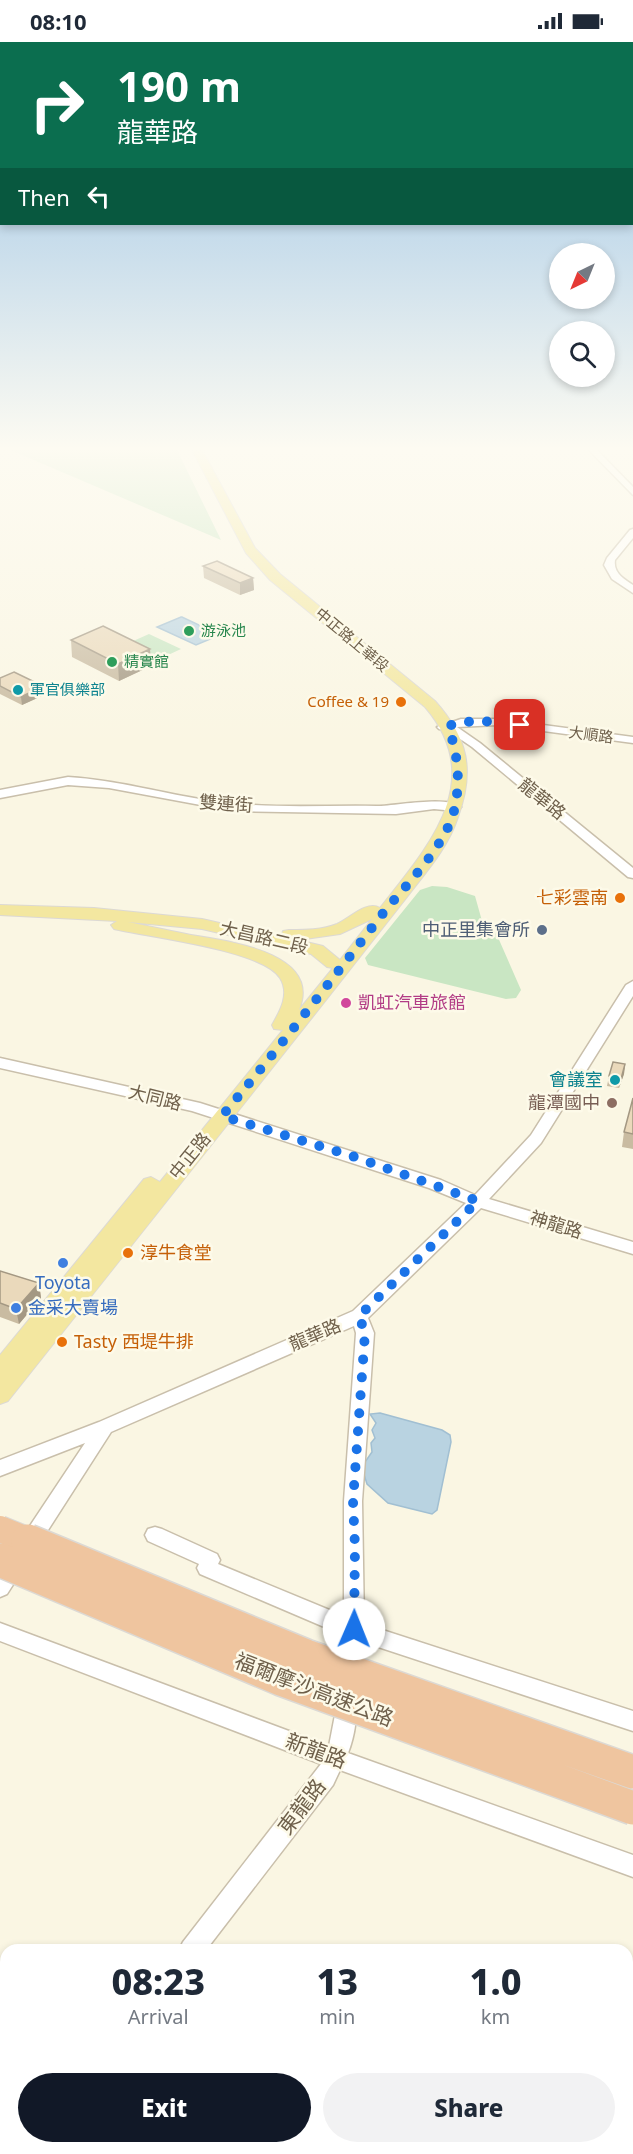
<!DOCTYPE html>
<html lang="en">
<head>
<meta charset="utf-8">
<style>
	:root { --surface:#fff; --page:#f2f2f3; --text:#1f2937; --muted:#747a83; --accent:#111827 }
	body { margin:0; font-family:"Noto Sans","Noto Sans TC",sans-serif; background:var(--page); color:var(--text); height:100vh; display:flex; flex-direction:column; font-size:22px; white-space:nowrap }
	* { box-sizing:border-box; margin:0 }
	p { font-size:20px; color:var(--muted) }
	.icon { flex:none; width:33px; height:33px; fill:none; stroke:currentColor; stroke-width:2; stroke-linecap:round; stroke-linejoin:round }
	.map { position:relative; flex:1; overflow:hidden }
	.details { position:absolute; left:0px; top:1902px; width:633px; height:210px; display:flex; flex-direction:column; background:var(--surface); border-radius:18px 18px 0 0; box-shadow:0 3px 9px #0003 }
	.details>* { flex:none }
	.hud { position:absolute; left:0px; top:0px; width:633px; height:183px; box-shadow:0 3px 9px #0003; background:#0b6e4f; color:#fff; overflow:hidden }
	.needle { width:39px; rotate:223deg }
	.fabs { position:absolute; left:549px; top:201px; display:grid; gap:12px }
	.fabs a { display:grid; place-items:center; width:66px; height:66px; border-radius:50%; background:var(--surface); box-shadow:0 3px 9px #0003; font-size:30px }
	.pin { position:absolute; display:grid; place-items:center; width:51px; height:51px; color:#fff; margin:-26px; border-radius:12px; box-shadow:0 3px 9px #0006 }
	.me { position:absolute; width:66px; margin:-33px; rotate:1deg; stroke-linejoin:round; filter:drop-shadow(0 0 4px #0008) }
	.turn { display:flex; align-items:center; gap:21px; height:126px; padding:0 18px; font-size:27px }
	.turn .icon { width:78px; height:78px; stroke-width:2.5 }
	.turn b { display:block; font-size:42px; line-height:51px }
	.then { display:flex; align-items:center; height:57px; padding:0 18px; background:#0003; gap:12px; font-size:22px }
	.eta { display:flex; justify-content:space-evenly; align-items:center; height:102px; text-align:center }
	.eta b { font-size:36px; font-weight:800; line-height:42px }
	.primary-button { display:flex; gap:12px; margin-top:auto; padding:12px 18px }
	.primary-button a { flex:1; height:69px; border-radius:36px; background:var(--accent); color:#fff; font-size:24px; font-weight:800; line-height:69px; text-align:center }
	.primary-button a+a { background:var(--page); color:var(--text) }
	.status { display:flex; justify-content:space-between; align-items:center; height:42px; padding:0 30px; background:var(--surface); direction:ltr }
	.status svg { height:16px; fill:currentColor }
	.map>svg:first-child { display:block }
	.green { fill:#c9e6c3 }
	.water { fill:#b9d3e1; stroke:#a1bfd2; stroke-width:1.5 }
	.lines { fill:none; stroke-linecap:round; stroke-linejoin:round }
	.minor-casing { stroke:#c9bfab; stroke-width:3 }
	.major-casing { stroke:#dcd9d4; stroke-width:2 }
	.minor { fill:#fff; fill-rule:evenodd }
	.major { fill:#f3e7a0; fill-rule:evenodd }
	.highway-bridge-far1-casing { stroke:#dcd9d4; stroke-width:28; stroke-linecap:butt }
	.highway-bridge-casing { stroke:#dcd9d4; stroke-width:36; stroke-linecap:butt }
	.highway-bridge-far1 { stroke:#efc59f; stroke-width:26 }
	.highway-bridge { stroke:#efc59f; stroke-width:33 }
	.wall { fill:#c9bba1 }
	.shaded-wall { fill:#a49883 }
	.building { fill:#ead9bb; stroke:#a49883; stroke-width:1.5 }
	.route { stroke:#1a73e8; stroke-width:10; stroke-dasharray:0 18 }
	.leisure-dot { fill:#2e9e5b; stroke:#fdfae9; stroke-width:2 }
	.culture-dot { fill:#0f9aa8; stroke:#fdfae9; stroke-width:2 }
	.food-dot { fill:#e8710a; stroke:#fdfae9; stroke-width:2 }
	.service-dot { fill:#5c6f8a; stroke:#fdfae9; stroke-width:2 }
	.hotel-dot { fill:#d1479c; stroke:#fdfae9; stroke-width:2 }
	.education-dot { fill:#8d6e63; stroke:#fdfae9; stroke-width:2 }
	.shop-dot { fill:#3f7fe0; stroke:#fdfae9; stroke-width:2 }
	.labels { text-anchor:middle; stroke-width:5; stroke-linejoin:round; paint-order:stroke }
	.far-leisure-label { font-size:15px; fill:#27864d; stroke:#fdfae9; text-anchor:start }
	.far-street-label { font-size:15px; fill:#6f604b; stroke:#fdfae9 }
	.far-culture-label { font-size:15px; fill:#0d838f; stroke:#fdfae9; text-anchor:start }
	.far-food-label { font-size:15px; fill:#c56008; stroke:#fdfae9; text-anchor:end }
	.street-label { font-size:18px; fill:#6f604b; stroke:#fdfae9 }
	.food-label { font-size:18px; fill:#c56008; stroke:#fdfae9; text-anchor:start }
	.service-label { font-size:18px; fill:#4e5e75; stroke:#fdfae9; text-anchor:end }
	.hotel-label { font-size:18px; fill:#b23c85; stroke:#fdfae9; text-anchor:start }
	.culture-label { font-size:18px; fill:#0d838f; stroke:#fdfae9; text-anchor:end }
	.education-label { font-size:18px; fill:#785e54; stroke:#fdfae9; text-anchor:end }
	.shop-label { font-size:18px; fill:#366cbe; stroke:#fdfae9 }
	.near-street-label { font-size:21px; fill:#6f604b; stroke:#fdfae9 }
</style>
</head>
<body>
<div class="status"><b>08:10</b><svg viewBox="0 0 49 12"><path d="M0 12V9h3v3zM5 12V6h3v6zM10 12V3h3v9zM15 12V0h3v12zM26 1h20v11H26zM47 4h2v5h-2z"/></svg></div>
<div class="map">
<svg width="633" height="2112" viewBox="0 0 633 2112">
	<rect width="100%" height="100%" fill="#faf6e3"/>
	<path class="green" d="M14 406H176L221 498 8 407Z
		M149 592 181 607 153 620 122 604Z
		M432 844 447 845 475 854 482 879 493 884 521 948 516 956 506 957 368 923 365 916 420 848Z"/>
	<path class="water" d="M181 575H182L220 593 196 603 157 585Z
		M380 1371 442 1388 450 1393 451 1400 437 1468 432 1472 388 1461 367 1442 363 1429 365 1420 372 1410 371 1401 375 1396 372 1388 376 1381 370 1372Z"/>
	<g class="lines">
		<g class="minor-casing">
			<path id="minor" d="M587 406H595L633 445V453Z
				M633 487V496L615 518C613 531 624 537 633 543V551L612 537 604 523 607 516 630 488Z
				M461 677H498L633 695V701L498 683 457 685 480 701 633 826V836L628 835 472 705 447 688 439 687 437 685Z
				M68 735C117 738 164 752 212 759 266 767 322 763 376 764 395 764 448 753 461 765L455 769 434 767 396 772 233 769 109 746 68 743 0 756V748Z
				M633 939V954L541 1101 489 1157 633 1200V1212L481 1166 368 1276 374 1291 362 1459 364 1582 633 1669V1689L363 1600 359 1632 356 1639 349 1641 342 1639 339 1632 343 1593 200 1532 197 1526 199 1522 148 1499 145 1493 148 1487 155 1485 162 1487 217 1512 220 1518 218 1522 344 1574V1459L356 1291 354 1284 111 1390 7 1552 0 1555V1529L85 1401 0 1434V1418L99 1380 353 1269 466 1161 429 1146 192 1069 0 1026V1016L200 1061 441 1138 475 1153 531 1093 626 943Z
				M0 1581 329 1704 339 1652 346 1649 353 1652C360 1667 354 1696 348 1711L633 1813V1835L340 1728 333 1743 206 1908H179L183 1900 321 1722 0 1599Z
				M0 1925 6 1928V1952L0 1949Z
				M75 2106H101L98 2112H72Z"/>
		</g>
		<g class="major-casing">
			<path id="major" d="M191 406H201L255 506 280 532 435 659C468 696 475 728 458 775 448 806 426 830 407 855 380 889 353 924 326 958 220 1092 114 1226 8 1359L0 1362V1313L144 1137 151 1135 160 1140 283 988 274 987 272 983C280 969 290 952 280 936 263 908 148 895 114 887L111 883 117 879 0 873V863L94 866 202 877 281 895 283 889 289 888C305 888 322 888 337 882 350 876 367 858 380 866 427 806 489 739 425 665L270 538 246 511ZM372 877 340 918 323 904 298 898 340 892ZM128 880 202 887 311 912 327 925 333 926 299 968C323 910 226 899 191 893 170 889 149 884 128 880Z"/>
		</g>
		<use href="#minor" class="minor"/>
		<use href="#major" class="major"/>
		<g class="highway-bridge-far1-casing">
			<path id="highway-bridge-far1" d="M0 1487 32 1500"/>
		</g>
		<g class="highway-bridge-casing">
			<path id="highway-bridge" d="M28 1499 306 1614 633 1730
				M0 1518 281 1637 633 1766"/>
		</g>
		<use href="#highway-bridge-far1" class="highway-bridge-far1"/>
		<use href="#highway-bridge" class="highway-bridge"/>
	</g>
	<path class="wall" d="M203 524 253 536 254 548 240 553 204 536Z
		M71 598 150 607 151 624 119 639 72 615Z
		M0 636 43 644 44 653 22 663 0 652Z
		M625 1022 624 1032 619 1046 607 1044 609 1034Z
		M633 1056V1107L622 1105 624 1090Z
		M0 1229 39 1241 41 1256 19 1282 0 1275Z"/>
	<path class="shaded-wall" d="M253 536 254 548 240 553V541Z
		M150 607 151 624 119 639 118 622Z
		M43 644 44 653 22 663 21 655Z
		M625 1022 624 1032 619 1046 621 1037Z
		M39 1241 41 1256 19 1282 16 1267Z"/>
	<path class="building" d="M217 519 253 536 240 541 203 524Z
		M103 584 150 607 118 622 71 598Z
		M14 630 43 644 21 655 0 644V636Z
		M613 1020 625 1022 621 1037 609 1034Z
		M633 1056V1092L624 1090Z
		M0 1229 39 1241 16 1267 0 1261Z"/>
	<linearGradient id="sky" x2="0" y2="1"><stop stop-color="#95c0e5"/><stop offset="0.58" stop-color="#fdfbf2"/><stop offset="1" stop-color="#fdfbf2" stop-opacity="0"/></linearGradient>
	<rect width="633" height="701" fill="url(#sky)"/>
	<g class="lines">
		<path class="route" d="M354 1587 355 1505 353 1459 365 1291 359 1274 478 1159 352 1114 222 1074C278 1007 331 939 384 870 407 842 445 804 454 769 461 740 458 712 448 684 472 676 496 680 520 683"/>
	</g>
	<g class="leisure-dot">
		<circle cx="189" cy="589" r="6"/>
		<circle cx="112" cy="620" r="6"/>
	</g>
	<g class="culture-dot">
		<circle cx="18" cy="648" r="6"/>
		<circle cx="615" cy="1038" r="6"/>
	</g>
	<g class="food-dot">
		<circle cx="401" cy="660" r="6"/>
		<circle cx="620" cy="856" r="6"/>
		<circle cx="128" cy="1211" r="6"/>
		<circle cx="62" cy="1300" r="6"/>
	</g>
	<circle class="service-dot" cx="542" cy="888" r="6"/>
	<circle class="hotel-dot" cx="346" cy="961" r="6"/>
	<circle class="education-dot" cx="612" cy="1061" r="6"/>
	<g class="shop-dot">
		<circle cx="63" cy="1221" r="6"/>
		<circle cx="16" cy="1266" r="6"/>
	</g>
	<g class="labels">
		<g class="far-leisure-label">
			<text x="201" y="594">游泳池</text>
			<text x="124" y="625">精實館</text>
		</g>
		<g class="far-street-label">
			<text transform="translate(352 598) rotate(40)" y="5">中正路上華段</text>
			<text transform="translate(591 693) rotate(7)" y="5">大順路</text>
		</g>
		<g class="far-culture-label">
			<text x="30" y="653">軍官俱樂部</text>
		</g>
		<g class="far-food-label">
			<text x="389" y="665">Coffee &amp; 19</text>
		</g>
		<g class="street-label">
			<text transform="translate(542 757) rotate(39)" y="6">龍華路</text>
			<text transform="translate(226 762) rotate(4)" y="6">雙連街</text>
			<text transform="translate(264 896) rotate(13)" y="6">大昌路二段</text>
			<text transform="translate(155 1056) rotate(14)" y="6">大同路</text>
			<text transform="translate(190 1114) rotate(-51)" y="6">中正路</text>
			<text transform="translate(556 1183) rotate(17)" y="6">神龍路</text>
			<text transform="translate(315 1293) rotate(-23)" y="6">龍華路</text>
		</g>
		<g class="food-label">
			<text x="608" y="862" text-anchor="end">七彩雲南</text>
			<text x="140" y="1217">淳牛食堂</text>
			<text x="74" y="1306">Tasty 西堤牛排</text>
		</g>
		<g class="service-label">
			<text x="530" y="894">中正里集會所</text>
		</g>
		<g class="hotel-label">
			<text x="358" y="967">凱虹汽車旅館</text>
		</g>
		<g class="culture-label">
			<text x="603" y="1044">會議室</text>
		</g>
		<g class="education-label">
			<text x="600" y="1067">龍潭國中</text>
		</g>
		<g class="shop-label">
			<text x="63" y="1247">Toyota</text>
			<text x="28" y="1272" text-anchor="start">金采大賣場</text>
		</g>
		<g class="near-street-label">
			<text transform="translate(314 1648) rotate(21)" y="7">福爾摩沙高速公路</text>
			<text transform="translate(316 1709) rotate(20)" y="7">新龍路</text>
			<text transform="translate(302 1765) rotate(-53)" y="7">東龍路</text>
		</g>
	</g>
</svg>
<div class="fabs">
<a><svg class="needle" viewBox="-14 -14 28 28"><path d="M0-13l5 13h-10z" fill="#e53935"/><path d="M0 13l5-13h-10z" fill="#747a83"/></svg></a>
<a><svg class="icon" aria-label="search" viewBox="0 0 24 24"><circle cx="10" cy="10" r="6"/><path d="M15 15l6 6"/></svg></a>
</div>
<div class="pin" style="left:520px;top:683px;background:#d93025"><svg class="icon" aria-label="arrive" viewBox="0 0 24 24"><path d="M6 21V4h12l-3 4 3 4H6"/></svg></div>
<svg class="me" style="left:354px;top:1587px" viewBox="-20 -20 40 40"><circle r="19" fill="#fff"/><path d="M0-13L10 11 0 6-10 11z" fill="#1a73e8"/></svg>
<div class="hud">
<div class="turn"><svg class="icon" aria-label="right" viewBox="0 0 24 24"><path d="M7 20v-9h11M14 6l5 5-5 5"/></svg><div><b>190 m</b>龍華路</div></div>
<div class="then">Then<svg class="icon" aria-label="left" viewBox="0 0 24 24"><path d="M17 20v-9H6M10 6l-5 5 5 5"/></svg></div>
</div>
<section class="details">
<div class="eta">
<div><b>08:23</b><p>Arrival</p></div>
<div><b>13</b><p>min</p></div>
<div><b>1.0</b><p>km</p></div>
</div>
<div class="primary-button"><a>Exit</a><a>Share</a></div>
</section>
</div>
</body>
</html>
